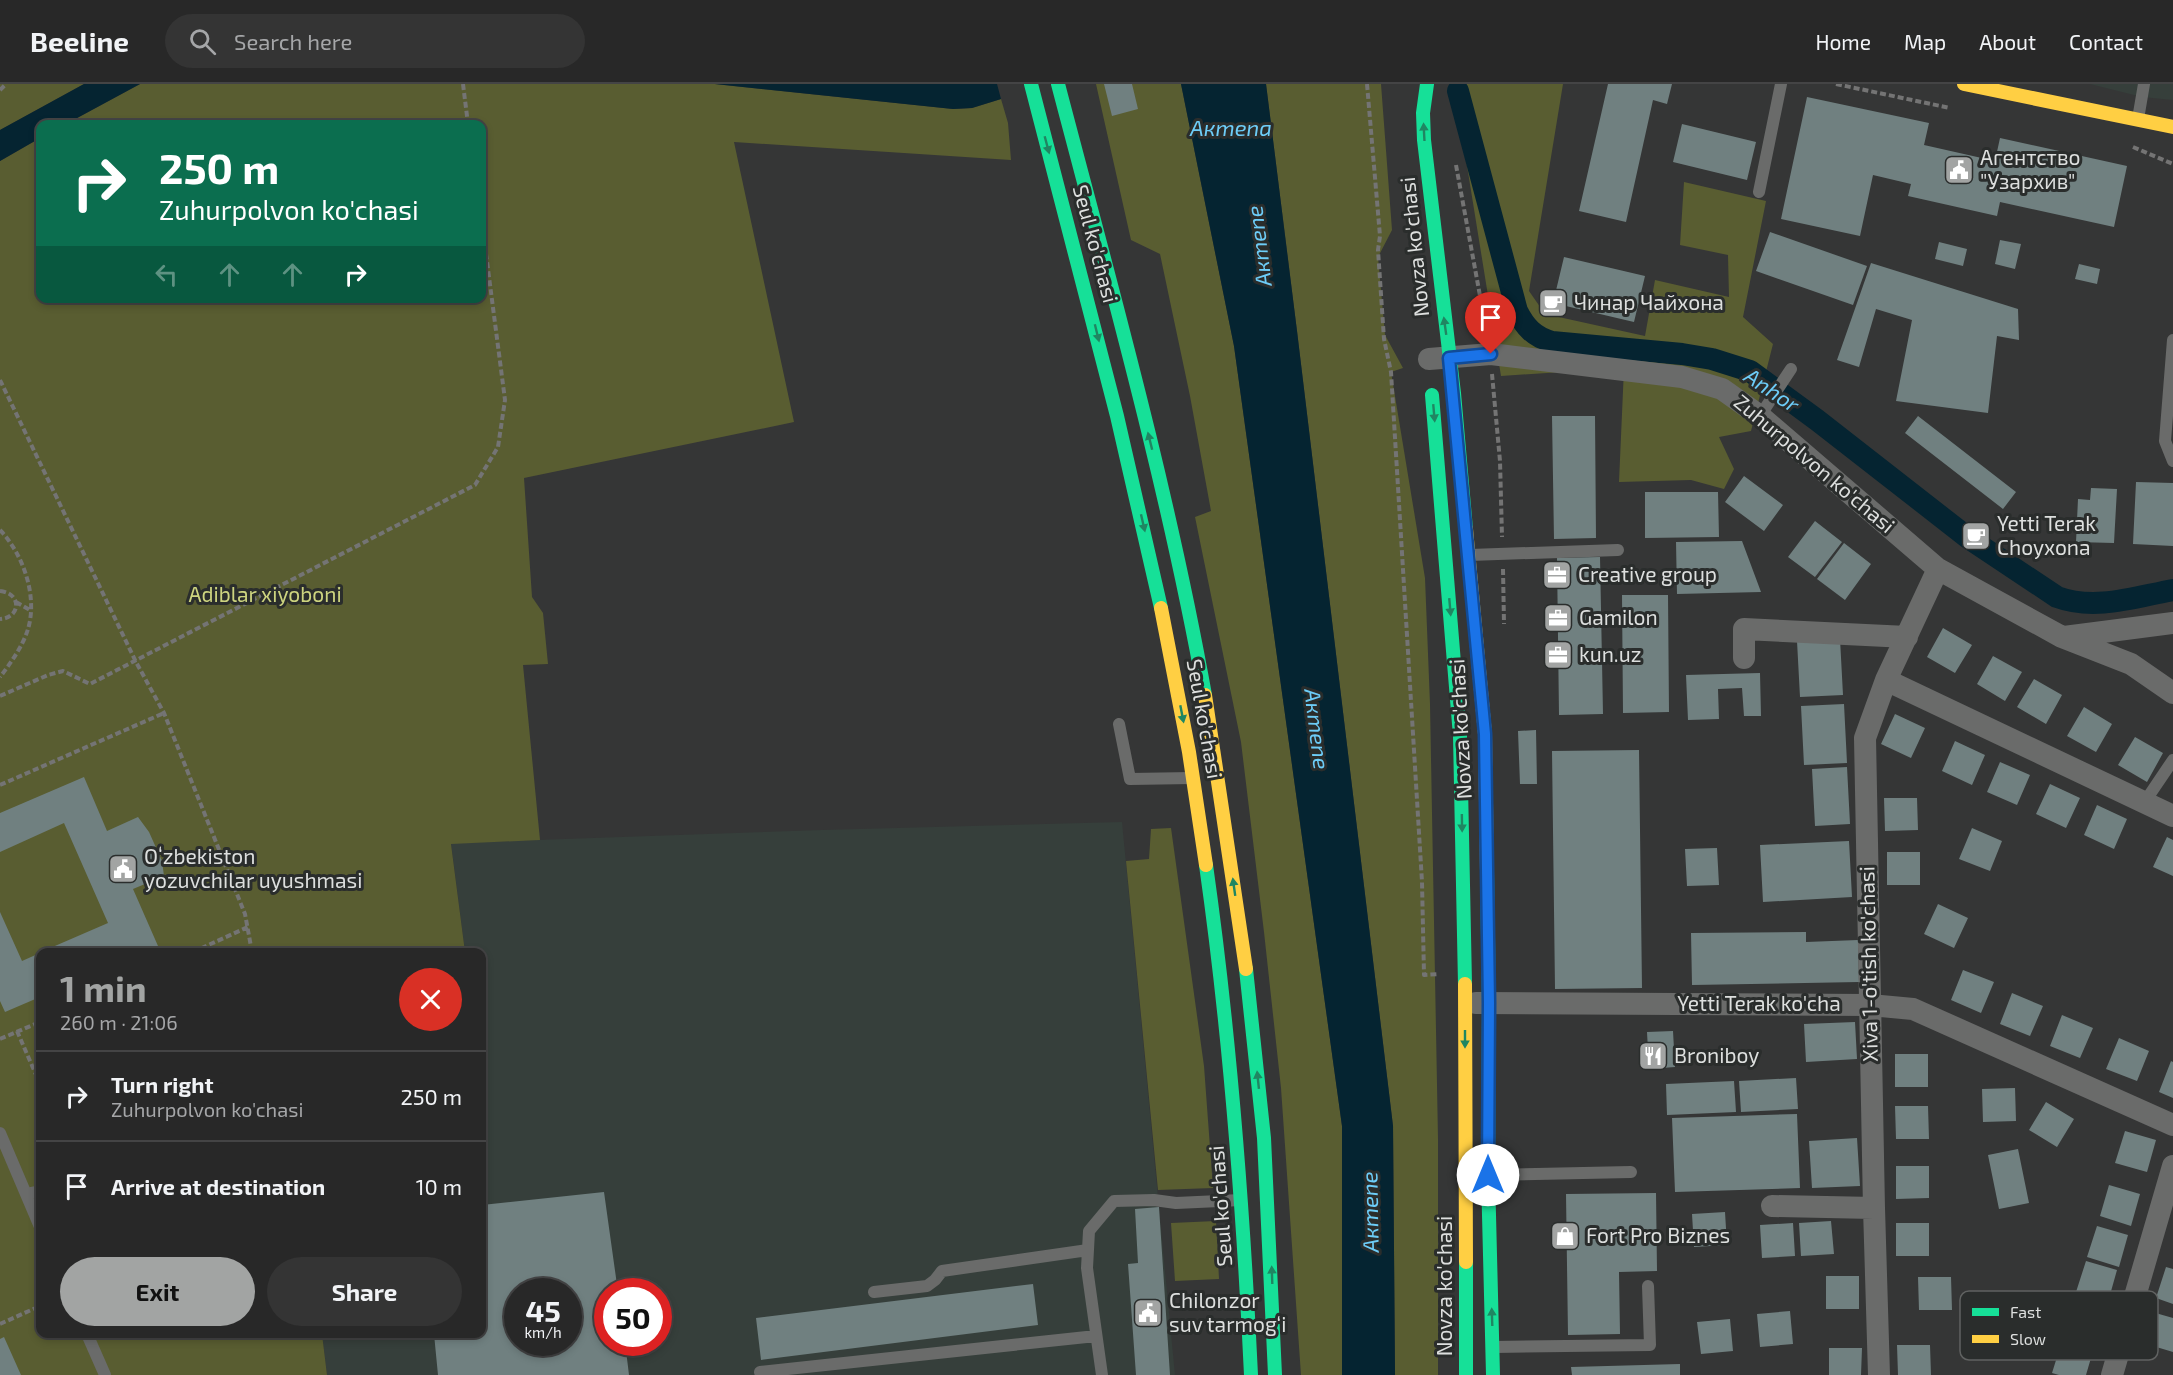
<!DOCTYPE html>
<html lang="en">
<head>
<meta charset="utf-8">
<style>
	:root { --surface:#282828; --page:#343434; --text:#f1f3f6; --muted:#a5a6a8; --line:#444445; --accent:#a2a4a3 }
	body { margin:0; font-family:"Exo 2",sans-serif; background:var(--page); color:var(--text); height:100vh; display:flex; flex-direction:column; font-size:22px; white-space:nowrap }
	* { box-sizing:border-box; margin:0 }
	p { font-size:20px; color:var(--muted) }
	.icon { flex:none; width:33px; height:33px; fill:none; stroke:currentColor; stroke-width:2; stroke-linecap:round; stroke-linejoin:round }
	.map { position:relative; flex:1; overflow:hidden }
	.sheet { position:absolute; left:36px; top:864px; width:450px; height:390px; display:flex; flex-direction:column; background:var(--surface); border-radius:12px; box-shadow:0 3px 9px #0003,0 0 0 2px var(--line) }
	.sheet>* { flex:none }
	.hud { position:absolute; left:36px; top:36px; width:450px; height:183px; border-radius:12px; box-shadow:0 3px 9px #0003,0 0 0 2px var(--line); background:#0b6e4f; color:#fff; overflow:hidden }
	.speed { position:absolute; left:504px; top:1194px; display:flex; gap:12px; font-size:30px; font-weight:700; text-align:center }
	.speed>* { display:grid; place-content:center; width:78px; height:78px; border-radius:50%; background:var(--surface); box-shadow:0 3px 9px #0003,0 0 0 2px var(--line); line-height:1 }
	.speed small { font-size:15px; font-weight:400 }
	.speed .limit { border:9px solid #d22; background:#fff; color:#111 }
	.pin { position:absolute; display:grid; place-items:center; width:51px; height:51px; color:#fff; margin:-62px -26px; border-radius:50% 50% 50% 0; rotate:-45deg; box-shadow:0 0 6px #0007 }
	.pin .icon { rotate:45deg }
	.me { position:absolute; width:66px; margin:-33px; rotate:0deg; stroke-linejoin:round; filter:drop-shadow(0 0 4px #0008) }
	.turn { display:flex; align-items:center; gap:21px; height:126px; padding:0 24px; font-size:27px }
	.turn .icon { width:78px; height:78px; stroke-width:2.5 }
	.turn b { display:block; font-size:42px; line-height:51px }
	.lanes { display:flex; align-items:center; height:57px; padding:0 24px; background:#0003; justify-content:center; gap:30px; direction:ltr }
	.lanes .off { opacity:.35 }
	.round { display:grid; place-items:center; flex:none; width:63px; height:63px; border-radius:32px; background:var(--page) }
	.head { display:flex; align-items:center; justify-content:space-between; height:102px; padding:0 24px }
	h1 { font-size:36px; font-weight:700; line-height:45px; color:var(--accent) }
	.primary-button { display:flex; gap:12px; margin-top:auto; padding:12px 24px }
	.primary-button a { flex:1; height:69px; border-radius:36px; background:var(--accent); color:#111; font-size:24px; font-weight:700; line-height:69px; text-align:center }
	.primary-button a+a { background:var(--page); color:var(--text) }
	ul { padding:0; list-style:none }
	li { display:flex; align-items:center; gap:18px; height:90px; padding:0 24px; border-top:2px solid var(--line) }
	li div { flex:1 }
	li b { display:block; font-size:22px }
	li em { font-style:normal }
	header { display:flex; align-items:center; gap:36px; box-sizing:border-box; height:84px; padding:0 30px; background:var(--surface); border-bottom:2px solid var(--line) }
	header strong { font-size:28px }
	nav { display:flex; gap:33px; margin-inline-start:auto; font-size:21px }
	.search { width:420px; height:54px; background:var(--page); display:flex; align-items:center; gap:15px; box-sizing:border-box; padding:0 21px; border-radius:33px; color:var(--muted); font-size:22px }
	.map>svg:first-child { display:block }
	.built { fill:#363f3b; fill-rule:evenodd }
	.green { fill:#595d31 }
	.water { fill:#052431 }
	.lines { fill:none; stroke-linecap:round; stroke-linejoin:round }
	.canal { stroke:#052431; stroke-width:22 }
	.building { fill:#708080; fill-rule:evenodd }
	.path { stroke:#747474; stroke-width:4; stroke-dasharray:6 3; stroke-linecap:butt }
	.lane { stroke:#6a6b6a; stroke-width:12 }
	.street { stroke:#6a6b6a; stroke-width:22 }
	.fast { stroke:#16e098; stroke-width:14 }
	.slow { stroke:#ffcf43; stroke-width:14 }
	.oneway { fill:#208662 }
	.route-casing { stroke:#114b97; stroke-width:15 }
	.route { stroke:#1a73e8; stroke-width:10 }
	.labels { text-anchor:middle; stroke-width:6; stroke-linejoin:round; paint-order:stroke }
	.poi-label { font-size:21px; fill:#dddfde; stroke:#2a2d2c; text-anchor:start }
	.street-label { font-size:21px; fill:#dddfde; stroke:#2a2d2c }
	.park-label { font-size:21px; fill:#cdd47f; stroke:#2a2d2c }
	.water-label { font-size:22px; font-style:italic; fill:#6dcdf8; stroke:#2a2d2c }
	.key { fill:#2a2d2c; stroke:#606261; stroke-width:1.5 }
	.key-label { font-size:16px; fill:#dddfde }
</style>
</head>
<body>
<header>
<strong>Beeline</strong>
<div class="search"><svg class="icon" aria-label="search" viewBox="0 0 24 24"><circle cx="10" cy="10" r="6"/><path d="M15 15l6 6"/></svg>Search here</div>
<nav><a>Home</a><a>Map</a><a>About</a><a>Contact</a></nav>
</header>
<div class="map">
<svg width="2173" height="1291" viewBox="0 0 2173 1291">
	<rect width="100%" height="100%" fill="#353636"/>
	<path class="built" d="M2090 0H2173V16L2142 13Z
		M1122 738 1175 1291H327L322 1250H482V1040L487 1039 482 993V868H465L451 759 822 746ZM518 1208H568V1258H518ZM608 1208H658V1258H608Z"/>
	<path class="green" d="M0 0H84L0 46Z
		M140 0H715L953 25 972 24 1001 15 1008 39 1011 76 734 58 794 338 524 394 532 513 543 529 548 580 523 581 540 756 451 760 465 868H40V1250H322L327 1291H0V77L40 54V214H482V40H66Z
		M1096 0H1181L1234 262 1342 1042V1291H1301L1281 1004 1264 848 1241 658 1195 433 1211 427 1190 312 1160 170 1131 156Z
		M1266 0H1381L1392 146 1378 173 1385 251 1403 284 1391 288 1425 494 1430 620 1438 1055V1291H1395L1393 1042 1297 247Z
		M1463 0H1563L1529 207 1545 230 1645 252 1655 196 1729 213 1728 171 1680 161 1684 98 1766 117 1743 233 1773 260 1751 347 1719 353 1734 385 1724 405 1691 396 1619 398 1624 284 1501 292 1457 20Z
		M1171 744 1204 982 1213 1104 1158 1106 1126 777 1149 775 1151 745Z
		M1216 1137 1219 1195 1175 1197 1171 1139Z"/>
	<path class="water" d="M84 0H140L66 40H40V54L0 77V46Z
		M715 0H997L1001 15 972 24 953 25Z
		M1181 0H1266L1297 247 1393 1042 1395 1291H1342V1042L1234 262Z"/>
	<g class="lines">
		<path class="canal" d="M1458 7 1517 227C1525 243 1534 253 1552 258L1682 270 1712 275 1750 287 1817 336 1967 453 2057 513C2095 527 2135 513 2173 506"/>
	</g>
	<path class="building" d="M1104 0H1132L1138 25 1112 32Z
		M1608 0H1672L1667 20 1653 16 1626 138 1579 127Z
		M1807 13 1929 39 1924 61 1995 77 2000 54 2127 82 2114 143 2000 118 1997 132 1908 112 1911 100 1873 91 1860 152 1781 135Z
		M1682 40 1756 58 1747 96 1673 78Z
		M1770 148 1867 182 1853 221 1756 187Z
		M2000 156 2021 160 2015 185 1995 180Z
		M1939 158 1967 165 1963 182 1935 175Z
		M1564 173 1645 192 1634 238 1553 219Z
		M1871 179 2018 225 2019 256 1997 252 1988 329 1896 317 1912 236 1876 225 1859 283 1837 276Z
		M2079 180 2100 185 2097 200 2075 195Z
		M1552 332H1595L1596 454 1554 455Z
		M1918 332 2016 408 2003 425 1905 349Z
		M1744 392 1783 421 1764 447 1725 418Z
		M2136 398 2173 399V462L2133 460Z
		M2091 404 2117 405 2114 459 2076 458 2078 415 2090 416Z
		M1645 408H1718L1719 453 1645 454Z
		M1815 437 1842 458 1815 493 1788 473Z
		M1742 457 1761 508 1677 510 1676 458Z
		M1844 459 1871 480 1845 516 1817 495Z
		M1600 473 1603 630 1559 631 1557 474Z
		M1622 511H1668L1669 628 1623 629Z
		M1943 544 1972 561 1955 589 1927 573Z
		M1840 555 1843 611 1800 613 1797 557Z
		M1993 572 2022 588 2005 617 1977 600Z
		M1760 589 1761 632H1744L1742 604 1718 605 1719 635 1688 636 1686 591Z
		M2034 595 2062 611 2046 640 2017 623Z
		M1844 620 1847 679 1804 681 1801 622Z
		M2084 623 2112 640 2096 668 2067 652Z
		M1895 630 1925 644 1911 674 1881 660Z
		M1536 646 1537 700H1520L1518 647Z
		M2135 653 2163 669 2147 698 2118 681Z
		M1955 657 1985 671 1972 701 1942 687Z
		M1639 666 1642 904 1555 905 1552 667Z
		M2000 678 2030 691 2017 721 1987 708Z
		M1847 683 1850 740 1815 742 1812 685Z
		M84 693 107 747 138 733 149 748 162 777 164 792 133 805 158 862 142 868H41L108 839 64 739 0 768V729Z
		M2050 700 2080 714 2066 744 2036 730Z
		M1884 714H1917L1918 746 1885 747Z
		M2097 721 2127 735 2114 765 2084 751Z
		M1972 744 2002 757 1990 787 1959 775Z
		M2167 753 2173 756V792L2153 783Z
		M1849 757 1852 813 1763 818 1760 761Z
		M1717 764 1719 801 1687 802 1685 765Z
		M1887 768H1920V801H1887Z
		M1938 820 1968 834 1954 864 1924 850Z
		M0 828 22 877 40 869V913L5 928 0 917Z
		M1806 848V858L1858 856 1859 898 1692 901 1691 849Z
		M1963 886 1994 898 1981 929 1951 916Z
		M2012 909 2043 922 2030 952 2000 940Z
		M2062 931 2093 944 2080 974 2050 962Z
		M1855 938 1857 975 1806 978 1804 940Z
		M1673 947 1675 983 1649 985 1647 948Z
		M2119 954 2149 967 2137 997 2106 985Z
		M1895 970H1928V1003H1895Z
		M2171 977 2173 978V1014L2159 1008Z
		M1796 994 1798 1025 1741 1028 1739 997Z
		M1734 997 1736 1028 1667 1031 1666 1000Z
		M2015 1004 2016 1037 1983 1038 1982 1005Z
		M2046 1018 2074 1035 2057 1063 2029 1046Z
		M1895 1022H1928L1929 1055H1896Z
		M1797 1030 1800 1104 1675 1108 1672 1034Z
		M2125 1047 2156 1056 2147 1088 2115 1079Z
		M1857 1054 1860 1102 1812 1104 1809 1057Z
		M2018 1065 2029 1119 1999 1125 1988 1071Z
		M1896 1082H1929V1114L1896 1115Z
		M2109 1101 2140 1110 2131 1142 2100 1132Z
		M604 1108 618 1208H608V1258H625L629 1291H438L434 1250H482V1121ZM518 1208H568V1258H518Z
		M1656 1109 1657 1187 1619 1188 1620 1250 1568 1251 1566 1110Z
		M1159 1123 1170 1291H1136L1128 1180 1138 1179 1135 1125Z
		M1725 1128 1727 1161 1694 1163 1692 1130Z
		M1831 1137 1834 1170 1801 1172 1799 1139Z
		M1793 1139 1795 1172 1762 1174 1760 1141Z
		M1896 1139H1929V1172H1896Z
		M2097 1142 2128 1151 2119 1183 2087 1173Z
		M2086 1177 2117 1186 2108 1218 2076 1208Z
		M2166 1183 2173 1185V1220L2156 1214Z
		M1826 1192H1859V1225H1826Z
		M1918 1193H1951L1952 1226H1919Z
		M1033 1200 1038 1241 761 1276 756 1234Z
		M1790 1227 1793 1260 1760 1263 1757 1230Z
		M2152 1228 2173 1234V1268L2143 1259Z
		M1730 1235 1733 1267 1701 1270 1697 1238Z
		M4 1253 21 1291H0V1255Z
		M2062 1257 2093 1267 2086 1291H2059L2052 1289Z
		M1897 1261H1930L1931 1291H1898Z
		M1829 1264H1862L1861 1291H1829Z
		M1680 1280V1291H1572L1571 1283Z"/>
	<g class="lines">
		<path class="path" d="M463 0 468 40
			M1367 0 1380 152 1378 166 1384 255 1391 288 1422 798 1424 891 1439 890
			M1836 0 1950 24
			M0 6 6 0
			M2133 63 2173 80
			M1456 81 1487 250
			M1492 290 1500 377 1502 453
			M0 296 136 578 164 629 245 830 252 868
			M0 446C23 470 38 512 28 545 23 562 10 580 0 593
			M1503 485 1504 540
			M0 507C22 509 21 534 0 535
			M16 518 30 526
			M0 612 48 591 63 587 90 600 475 401 498 363 505 316 482 139
			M0 701 164 629
			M193 868 248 843
			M17 947 40 1000
			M0 955 40 938
			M0 1240 40 1222"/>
		<path class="lane" d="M2138 35 2144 0
			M1759 108 1781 0
			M2173 256 2165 357 2173 377
			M1760 332 1791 285
			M1470 471 1618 466
			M1119 640 1130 695 1192 694
			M2144 719 2173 676
			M0 1049 40 1143
			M1489 1091 1631 1088
			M26 1110 40 1107
			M874 1208 927 1202 935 1196 942 1187 1088 1166
			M87 1250 105 1291
			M1494 1263 1650 1261 1648 1202
			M760 1288 1096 1252
			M1102 1291 1087 1184 1089 1147 1114 1117 1154 1116 1176 1119 1241 1116"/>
		<path class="street" d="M1429 275 1491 270 1682 293 1722 305 1760 332 1938 485 2062 553 2131 580 2173 609
			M2064 553 2173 539
			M1744 574V545L1907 553
			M1886 596 2173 732
			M1476 919 1870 921 1913 925 2173 1041
			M1772 1122 1874 1124
			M1879 1291 1874 1124 1865 654 1886 596 1938 485
			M2112 1291 2173 1082"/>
		<path class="fast" d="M1031 0 1117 332 1161 524
			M1058 0C1111 202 1168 405 1205 611
			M1427 0 1423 29 1424 56 1454 309 1466 445
			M1432 311 1460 652 1465 900
			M1206 781C1230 950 1243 1120 1251 1291
			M1487 787 1489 919 1488 1091 1493 1291
			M1246 885 1264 1054 1275 1291
			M1466 1178V1291"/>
		<path class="slow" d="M1964 0 2173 43
			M1466 445 1485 650 1487 787
			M1161 524 1189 668 1206 781
			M1205 611 1246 885
			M1465 900 1466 1178"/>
	</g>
	<defs><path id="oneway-solid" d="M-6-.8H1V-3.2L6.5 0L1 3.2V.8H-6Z" transform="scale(1.5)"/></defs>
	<g class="oneway">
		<use href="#oneway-solid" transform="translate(1424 48) rotate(-93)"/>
		<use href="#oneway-solid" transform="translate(1047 61) rotate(75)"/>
		<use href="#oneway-solid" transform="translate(1445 242) rotate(-98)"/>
		<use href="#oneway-solid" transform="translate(1097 249) rotate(76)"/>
		<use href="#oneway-solid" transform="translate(1434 329) rotate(85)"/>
		<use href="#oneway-solid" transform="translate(1150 357) rotate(-104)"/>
		<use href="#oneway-solid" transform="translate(1143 439) rotate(77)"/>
		<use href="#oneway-solid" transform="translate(1450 523) rotate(85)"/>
		<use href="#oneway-solid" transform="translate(1182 630) rotate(79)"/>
		<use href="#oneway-solid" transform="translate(1462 739) rotate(89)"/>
		<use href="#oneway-solid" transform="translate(1234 803) rotate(-98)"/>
		<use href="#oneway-solid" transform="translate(1465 955) rotate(90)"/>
		<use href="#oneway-solid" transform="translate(1258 996) rotate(-96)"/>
		<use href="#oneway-solid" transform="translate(1272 1191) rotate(-92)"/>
		<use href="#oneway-solid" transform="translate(1492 1233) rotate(-92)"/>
	</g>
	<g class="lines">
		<g class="route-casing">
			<path id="route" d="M1488 1091 1489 919 1485 650 1449 274 1491 270"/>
		</g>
		<use href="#route" class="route"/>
	</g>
	<defs>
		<g id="civic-square" transform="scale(1.5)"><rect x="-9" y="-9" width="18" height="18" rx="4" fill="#a2a4a3" stroke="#2a2d2c"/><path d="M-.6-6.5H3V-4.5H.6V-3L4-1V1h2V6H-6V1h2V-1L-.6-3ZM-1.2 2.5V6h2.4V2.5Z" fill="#fff"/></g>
		<g id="cafe-square" transform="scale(1.5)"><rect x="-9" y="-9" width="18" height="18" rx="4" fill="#a2a4a3" stroke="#2a2d2c"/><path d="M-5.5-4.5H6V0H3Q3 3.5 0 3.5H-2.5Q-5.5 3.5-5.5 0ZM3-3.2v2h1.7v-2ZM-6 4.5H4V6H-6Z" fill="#fff"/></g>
		<g id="office-square" transform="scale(1.5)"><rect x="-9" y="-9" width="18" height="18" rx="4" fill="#a2a4a3" stroke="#2a2d2c"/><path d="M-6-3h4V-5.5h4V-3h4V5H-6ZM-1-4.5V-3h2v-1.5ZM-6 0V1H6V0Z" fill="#fff"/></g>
		<g id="restaurant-square" transform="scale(1.5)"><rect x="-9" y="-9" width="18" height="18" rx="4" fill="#a2a4a3" stroke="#2a2d2c"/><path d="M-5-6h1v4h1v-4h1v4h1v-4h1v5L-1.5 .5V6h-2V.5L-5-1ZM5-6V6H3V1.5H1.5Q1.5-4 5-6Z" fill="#fff"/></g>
		<g id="shop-square" transform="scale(1.5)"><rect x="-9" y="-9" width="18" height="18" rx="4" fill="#a2a4a3" stroke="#2a2d2c"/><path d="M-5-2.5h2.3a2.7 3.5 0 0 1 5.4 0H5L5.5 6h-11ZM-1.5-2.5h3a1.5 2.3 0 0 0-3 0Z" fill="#fff"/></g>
	</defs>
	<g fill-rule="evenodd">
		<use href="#civic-square" x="1959" y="86"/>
		<use href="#cafe-square" x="1553" y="219"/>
		<use href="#cafe-square" x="1976" y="452"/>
		<use href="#office-square" x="1557" y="491"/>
		<use href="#office-square" x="1558" y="534"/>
		<use href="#office-square" x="1558" y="571"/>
		<use href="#civic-square" x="123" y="785"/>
		<use href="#restaurant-square" x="1653" y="972"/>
		<use href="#shop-square" x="1565" y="1152"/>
		<use href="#civic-square" x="1148" y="1229"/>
	</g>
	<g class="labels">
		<g class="poi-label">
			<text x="1980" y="81">Агентство<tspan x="1980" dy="24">"Узархив"</tspan></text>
			<text x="1574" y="226">Чинар Чайхона</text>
			<text x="1997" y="447">Yetti Terak<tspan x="1997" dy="24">Choyxona</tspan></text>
			<text x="1578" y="498">Creative group</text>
			<text x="1579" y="541">Gamilon</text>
			<text x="1579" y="578">kun.uz</text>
			<text x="144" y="780">Oʻzbekiston<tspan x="144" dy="24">yozuvchilar uyushmasi</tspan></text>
			<text x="1674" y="979">Broniboy</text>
			<text x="1586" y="1159">Fort Pro Biznes</text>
			<text x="1169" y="1224">Chilonzor<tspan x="1169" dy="24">suv tarmog‘i</tspan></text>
		</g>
		<g class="street-label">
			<text transform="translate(1095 160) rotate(75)" y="7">Seul ko'chasi</text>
			<text transform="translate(1415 163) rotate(-96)" y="7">Novza ko'chasi</text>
			<text transform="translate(1814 380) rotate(40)" y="7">Zuhurpolvon ko'chasi</text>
			<text transform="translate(1204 635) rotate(80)" y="7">Seul ko'chasi</text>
			<text transform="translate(1461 645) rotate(-93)" y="7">Novza ko'chasi</text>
			<text transform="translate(1869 880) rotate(-91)" y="7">Xiva 1-o'tish ko'chasi</text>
			<text x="1759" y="927">Yetti Terak ko'cha</text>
			<text transform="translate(1221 1122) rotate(-94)" y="7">Seul ko'chasi</text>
			<text transform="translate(1445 1202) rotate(-90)" y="7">Novza ko'chasi</text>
		</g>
		<g class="park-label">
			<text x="265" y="518">Adiblar xiyoboni</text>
		</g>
		<g class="water-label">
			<text x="1231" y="52">Актепа</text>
			<text transform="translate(1259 162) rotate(-97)" y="8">Актепе</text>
			<text transform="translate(1772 306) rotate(34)" y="8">Anhor</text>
			<text transform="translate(1317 645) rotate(83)" y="8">Актепе</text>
			<text transform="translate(1370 1128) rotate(-91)" y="8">Актепе</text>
		</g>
	</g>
	<rect x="1960" y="1207" width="198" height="69" rx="9" class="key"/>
	<rect x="1972" y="1224" width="27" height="8" fill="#16e098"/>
	<rect x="1972" y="1251" width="27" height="8" fill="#ffcf43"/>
	<g class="key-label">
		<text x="2010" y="1234">Fast</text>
		<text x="2010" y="1261">Slow</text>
	</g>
</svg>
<div class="speed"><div>45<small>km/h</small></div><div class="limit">50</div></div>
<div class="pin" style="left:1491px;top:270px;background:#d93025"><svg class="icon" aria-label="arrive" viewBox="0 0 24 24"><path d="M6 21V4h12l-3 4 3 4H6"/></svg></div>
<svg class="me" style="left:1488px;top:1091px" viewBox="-20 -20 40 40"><circle r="19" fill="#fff"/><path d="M0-13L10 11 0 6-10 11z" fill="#1a73e8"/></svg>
<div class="hud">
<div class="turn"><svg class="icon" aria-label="right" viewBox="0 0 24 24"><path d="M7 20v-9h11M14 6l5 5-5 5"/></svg><div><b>250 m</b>Zuhurpolvon ko'chasi</div></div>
<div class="lanes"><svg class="icon off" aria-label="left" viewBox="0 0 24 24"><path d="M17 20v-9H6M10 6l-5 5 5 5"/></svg><svg class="icon off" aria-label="ahead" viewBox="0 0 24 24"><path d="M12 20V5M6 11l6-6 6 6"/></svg><svg class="icon off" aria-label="ahead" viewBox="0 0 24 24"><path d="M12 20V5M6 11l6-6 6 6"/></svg><svg class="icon" aria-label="right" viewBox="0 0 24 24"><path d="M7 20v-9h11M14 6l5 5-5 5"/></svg></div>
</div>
<section class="sheet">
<div class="head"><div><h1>1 min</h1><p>260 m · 21:06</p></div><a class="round" style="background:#d93025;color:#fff"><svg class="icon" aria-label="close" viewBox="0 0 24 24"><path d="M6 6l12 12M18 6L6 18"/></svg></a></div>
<ul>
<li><svg class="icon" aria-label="right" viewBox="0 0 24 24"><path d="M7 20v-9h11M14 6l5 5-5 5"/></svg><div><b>Turn right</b><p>Zuhurpolvon ko'chasi</p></div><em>250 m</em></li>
<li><svg class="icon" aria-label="arrive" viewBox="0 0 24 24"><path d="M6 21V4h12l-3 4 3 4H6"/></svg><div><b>Arrive at destination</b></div><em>10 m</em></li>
</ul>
<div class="primary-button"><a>Exit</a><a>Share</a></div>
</section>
</div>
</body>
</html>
